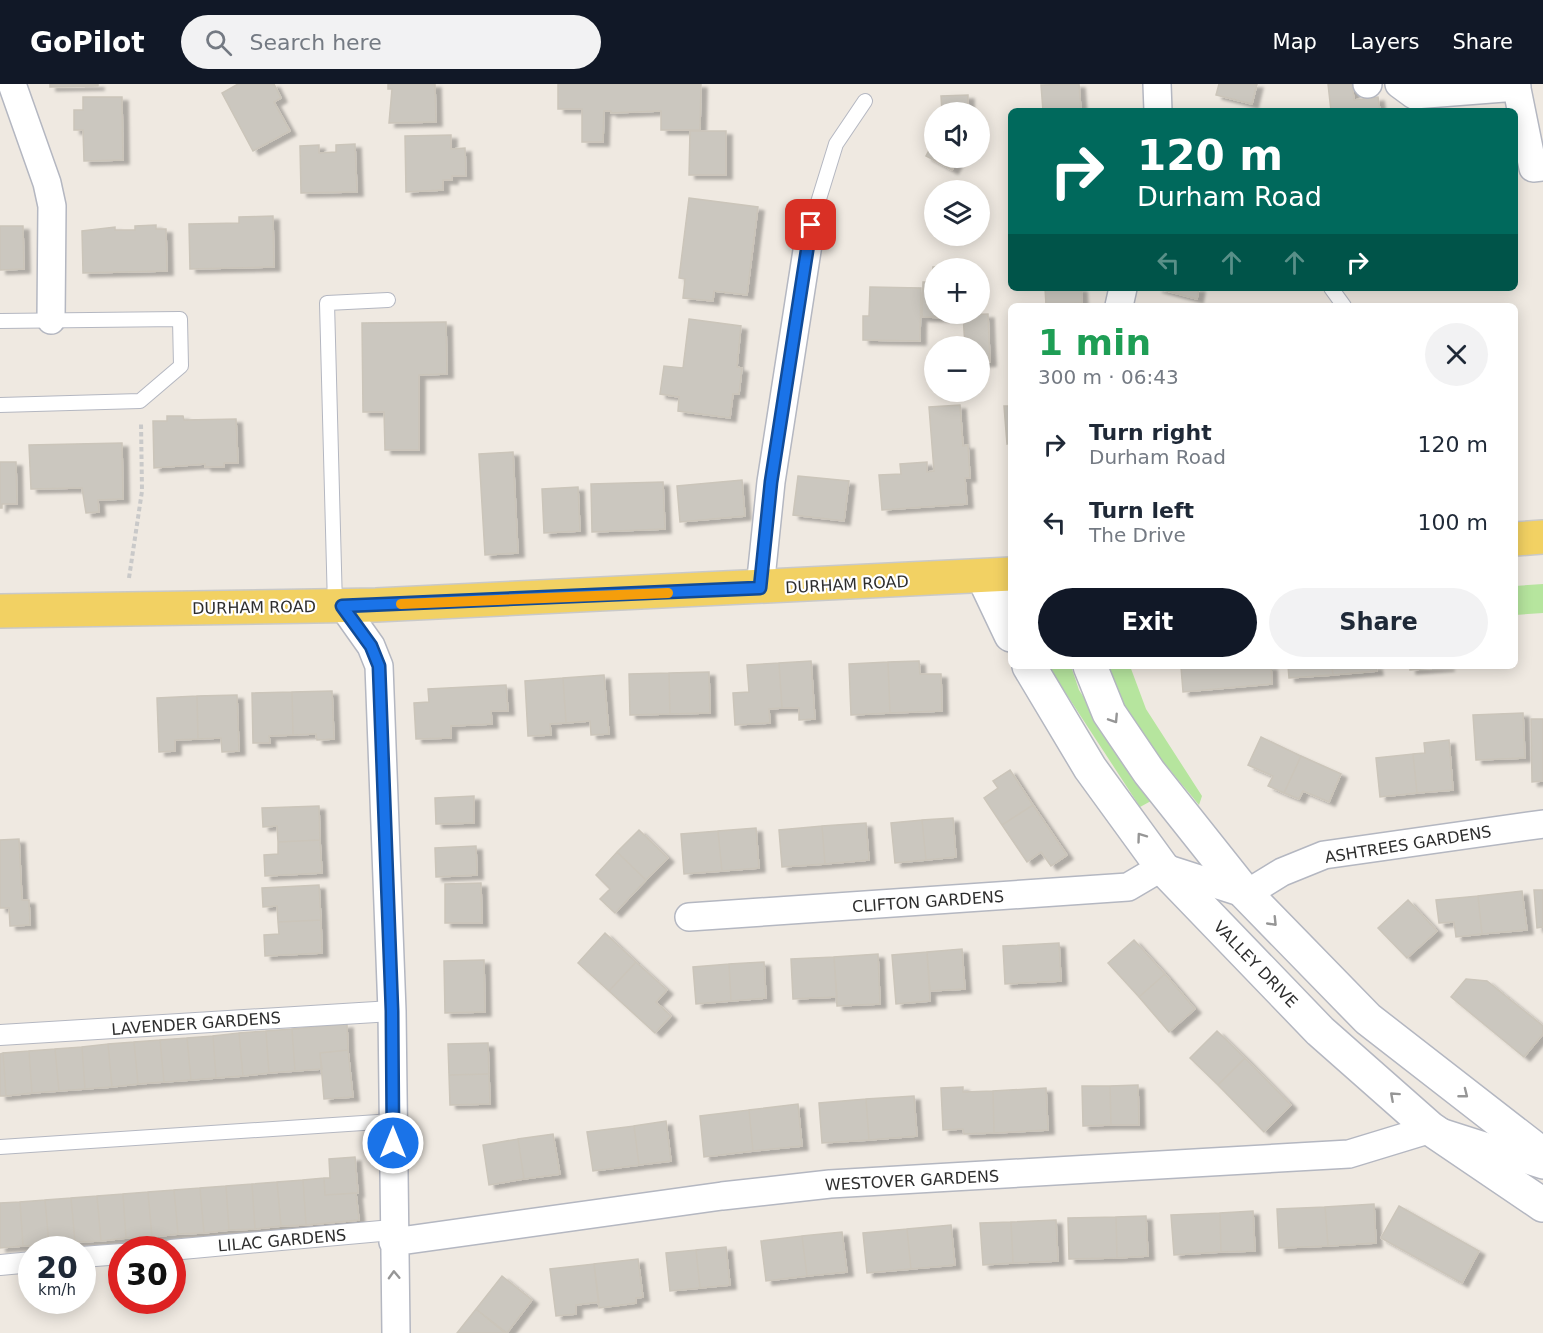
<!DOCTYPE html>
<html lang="en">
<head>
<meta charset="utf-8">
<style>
	:root { --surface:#fff; --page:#f2f2f3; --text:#1f2937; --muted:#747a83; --accent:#111827 }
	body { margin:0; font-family:"DejaVu Sans",sans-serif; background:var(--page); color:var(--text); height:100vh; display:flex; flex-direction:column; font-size:22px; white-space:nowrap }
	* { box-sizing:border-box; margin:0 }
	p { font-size:20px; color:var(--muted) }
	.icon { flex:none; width:33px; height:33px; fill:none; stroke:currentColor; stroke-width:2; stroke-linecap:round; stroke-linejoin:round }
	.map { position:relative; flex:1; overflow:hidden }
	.drawer { position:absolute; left:1008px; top:219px; width:510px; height:366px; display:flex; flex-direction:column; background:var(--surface); border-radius:9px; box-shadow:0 3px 15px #0003 }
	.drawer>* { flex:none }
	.hud { position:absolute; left:1008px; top:24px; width:510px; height:183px; border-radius:9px; box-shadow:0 3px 15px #0003; background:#00695c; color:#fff; overflow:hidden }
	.buttons { position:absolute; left:924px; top:18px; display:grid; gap:12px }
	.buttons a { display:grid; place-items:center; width:66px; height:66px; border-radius:50%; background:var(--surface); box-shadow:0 3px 15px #0003; font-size:30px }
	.speed { position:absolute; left:18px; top:1152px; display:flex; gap:12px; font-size:30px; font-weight:700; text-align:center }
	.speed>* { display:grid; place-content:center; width:78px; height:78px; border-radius:50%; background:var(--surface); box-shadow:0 3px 15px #0003; line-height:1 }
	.speed small { font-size:15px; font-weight:400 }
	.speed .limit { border:9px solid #d22; background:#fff; color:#111 }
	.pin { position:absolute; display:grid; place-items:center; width:51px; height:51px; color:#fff; margin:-26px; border-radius:12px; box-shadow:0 3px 9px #0006 }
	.me { position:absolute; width:66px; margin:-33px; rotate:0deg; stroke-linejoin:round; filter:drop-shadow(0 0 4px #0008) }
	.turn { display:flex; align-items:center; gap:21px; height:126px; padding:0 30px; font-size:27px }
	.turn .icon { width:78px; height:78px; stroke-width:2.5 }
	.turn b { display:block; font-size:42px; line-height:51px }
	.lanes { display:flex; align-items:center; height:57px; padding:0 30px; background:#0003; justify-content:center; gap:30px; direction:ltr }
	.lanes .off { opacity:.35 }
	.round { display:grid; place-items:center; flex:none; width:63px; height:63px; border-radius:32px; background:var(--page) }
	.summary { display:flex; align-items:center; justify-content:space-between; height:102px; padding:0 30px }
	h1 { font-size:36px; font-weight:800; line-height:45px; color:#1e9e55 }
	.action { display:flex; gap:12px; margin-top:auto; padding:12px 30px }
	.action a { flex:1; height:69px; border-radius:36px; background:var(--accent); color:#fff; font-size:24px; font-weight:800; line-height:69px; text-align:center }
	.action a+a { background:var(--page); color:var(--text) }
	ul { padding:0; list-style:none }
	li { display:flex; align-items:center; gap:18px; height:78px; padding:0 30px }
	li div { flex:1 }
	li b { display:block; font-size:22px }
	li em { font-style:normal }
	header { display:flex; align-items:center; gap:36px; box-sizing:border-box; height:84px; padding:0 30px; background:var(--accent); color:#fff }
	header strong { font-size:28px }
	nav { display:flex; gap:33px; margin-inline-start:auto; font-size:21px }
	.search { width:420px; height:54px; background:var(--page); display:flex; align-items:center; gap:15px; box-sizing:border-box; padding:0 21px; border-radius:33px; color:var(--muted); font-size:22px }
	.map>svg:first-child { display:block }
	.green { fill:#b6e59e }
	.building { fill:#cbc7bf; stroke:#cbc5ba; stroke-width:1.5; filter:url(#shadow) }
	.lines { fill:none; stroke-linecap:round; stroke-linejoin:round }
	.service-casing { stroke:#b4b7c1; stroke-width:16 }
	.pedestrian-casing { stroke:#b4b7c1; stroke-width:22 }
	.minor-casing { stroke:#b4b7c1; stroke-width:30 }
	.tertiary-casing { stroke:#b4b7c1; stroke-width:36 }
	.primary-casing { stroke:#c9c9c9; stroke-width:36 }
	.path { stroke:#c9c9c9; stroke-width:4; stroke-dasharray:4.5 3; stroke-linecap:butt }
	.service { stroke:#fff; stroke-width:14 }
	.pedestrian { stroke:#fff; stroke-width:20 }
	.minor { stroke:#fff; stroke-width:27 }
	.tertiary { stroke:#fff; stroke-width:33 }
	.primary { stroke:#f2d163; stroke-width:33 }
	.oneway { stroke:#969696 }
	.route-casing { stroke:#114b97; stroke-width:15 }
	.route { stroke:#1a73e8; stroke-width:10 }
	.slow { stroke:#f59e0b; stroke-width:10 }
	.labels { text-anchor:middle; stroke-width:4.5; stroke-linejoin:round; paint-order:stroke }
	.street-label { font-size:16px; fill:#2e2e2e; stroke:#fff }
</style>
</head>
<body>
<header>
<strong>GoPilot</strong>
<div class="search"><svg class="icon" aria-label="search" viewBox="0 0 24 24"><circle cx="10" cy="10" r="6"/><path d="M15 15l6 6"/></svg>Search here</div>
<nav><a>Map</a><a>Layers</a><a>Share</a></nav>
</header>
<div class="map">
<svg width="1543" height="1249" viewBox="0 0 1543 1249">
	<defs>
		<filter id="shadow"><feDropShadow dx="6" dy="4" stdDeviation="1.5" flood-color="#0004"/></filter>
	</defs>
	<rect width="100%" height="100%" fill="#efe9e1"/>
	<path class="green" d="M1543 500V529L1515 531V502Z
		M1048 582H1071L1079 606 1151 717 1140 723Z
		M1105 582H1130L1146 625 1202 712 1199 721C1164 678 1123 635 1105 582Z"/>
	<path class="building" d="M50 0H98V2L50 3Z
		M238 0H274L281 14 274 18 290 47 253 67 222 9Z
		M388 0H435L436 38 389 39 392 5H388Z
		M558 0H701L700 46H661V27L611 29V27H604L603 58H582V25H558Z
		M1079 0 1081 27H1043L1041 1Z
		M1219 0H1257L1252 20 1216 11Z
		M1328 0H1352L1354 16 1378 13 1380 27H1331Z
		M968 11V28H942L941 12Z
		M83 13H122L123 76 84 77 83 46H74V26H83Z
		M690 47H726V91H689Z
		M451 51V65L465 64 466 92H452V96H443V106L406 108 405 52Z
		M934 57V74H959L952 86 926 72Z
		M355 60 357 108 301 109 300 62 319 61V69L336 68V61Z
		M689 114 758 123 747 211 714 207 713 217 683 214 685 195 679 194Z
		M273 132 274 183 190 185 189 140 239 139V133Z
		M156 141V145H166L167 187 83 189 82 147 115 143V146H135V142Z
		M0 142H23L24 185 0 186Z
		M933 183H960L934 184V230H959V234L922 233 923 198H933Z
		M870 203 921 204 920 257 863 256V232H869Z
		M1045 204H1081L1082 219 1046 221Z
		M1156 204H1199L1197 215Z
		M988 230 990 278 980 279V262H965L963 231Z
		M689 235 741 242 737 283 742 284 739 310H733L730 334 678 327 679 313 660 310 664 282 683 284Z
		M446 238 447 290 419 291V366H385L384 328H363L362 239Z
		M960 321 963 362 968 361 970 394H965L967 420 882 426 879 391 901 390 900 380 927 378V388L934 387 929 323Z
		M1004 322H1011V359L1007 360Z
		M167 332H183L184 336 236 335 238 379H224V383H205V380L154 384 153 337H167Z
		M122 359 123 415 98 416 99 428 86 429 82 404 31 405 29 361Z
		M513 368 518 469 485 471 479 370Z
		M0 378H16L17 420H2V424H0Z
		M798 392 849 397 844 437 793 431Z
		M742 396 745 432 680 438 677 402Z
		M663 398 665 445 592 448 591 400Z
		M578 403 580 447 544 449 542 405Z
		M811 577 815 635 799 636V624H782L779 579Z
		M919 577 920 590H941L942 627 890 629 888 578Z
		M888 578 890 629 851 631 849 580Z
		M779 579 782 624 769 625 770 639 735 641 733 609 749 608 747 581Z
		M1271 582 1272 600 1183 608 1181 583Z
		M1288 582H1332L1333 591 1289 594Z
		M1332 582H1376L1377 587 1333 591Z
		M1410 582H1448V583L1410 586Z
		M709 588 710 629 670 630 669 589Z
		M669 589 670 630 630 631 629 590Z
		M604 591 609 650 591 651 590 637 566 639 563 594Z
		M563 594 566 639 550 640 551 651 528 652 525 597Z
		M506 601 508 627H491L492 640 451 642V654L416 655 414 619 429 618 428 605Z
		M332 607 334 655 317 656 316 650 293 651 292 608Z
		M292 608 293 651 269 652 270 659H253L252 609Z
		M237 611 239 667 222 668 221 654 198 655 197 612Z
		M197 612 198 655 175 656V667L159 668 157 614Z
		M1523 629 1525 674 1476 676 1473 631Z
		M1531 635H1543V697L1532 698Z
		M1261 653 1301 672 1284 709 1268 702 1273 692 1248 681Z
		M1449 656 1453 706 1417 709 1413 670 1425 669 1424 659Z
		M1413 670 1417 709 1380 713 1376 674Z
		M1301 672 1341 690 1329 718 1303 707 1299 715 1284 709Z
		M1010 686 1033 721 1002 741 984 714 998 704 993 697Z
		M474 712V739L436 740 435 714Z
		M1033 721 1067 771 1051 782 1041 768 1027 778 1002 741Z
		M319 722 320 756 278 758 277 742 263 743 262 724Z
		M953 734 956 773 926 776 922 736Z
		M922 736 926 776 895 779 891 739Z
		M866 739 869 776 825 780 822 742Z
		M822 742 825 780 782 783 779 746Z
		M756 744 759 784 722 787 718 747Z
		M639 746 668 774 646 796 617 768Z
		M718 747 722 787 684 790 681 750Z
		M19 755 22 816H29L30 841 10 842 9 824H0V756Z
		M320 756 322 789 265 792 264 771 278 770V758Z
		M476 762 477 791 436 793 435 764Z
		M617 768 646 796 615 829 600 815 610 805 596 791Z
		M481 799 482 839H445V800Z
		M319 801 321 836 278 838 277 822 263 823 262 804Z
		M1534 806H1543V843L1537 844Z
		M1522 807 1527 846 1482 850 1478 812Z
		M1478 812 1482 850 1456 853 1454 838 1439 839 1436 816Z
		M1408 816 1437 847 1407 874 1378 844Z
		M321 836 322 869 265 872 264 851 279 850 278 838Z
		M605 849 636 878 609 907 578 879Z
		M1134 856 1165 890 1139 913 1108 879Z
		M1059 859 1061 897 1005 900 1003 862Z
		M962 865 965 905 930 907 927 868Z
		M927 868 930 917 896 920 892 871Z
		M878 870 880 920 837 922 834 873Z
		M834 873 837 913 793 915 791 875Z
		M484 876 485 928 445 929 444 877Z
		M636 878 667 906 656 918 671 932 655 949 609 907Z
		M764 878 766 914 731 917 729 880Z
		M729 880 731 917 696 920 693 883Z
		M1165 890 1195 925 1169 948 1139 913Z
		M1466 895 1487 897 1543 942V950L1524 973 1451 913Z
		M347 940 348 966 320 969 322 985 295 987 292 945Z
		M292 945 295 987 269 989 266 947Z
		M266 947 269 989 243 992 239 949Z
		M1217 947 1245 974 1218 1001 1190 974Z
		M239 949 243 992 216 994 213 952Z
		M213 952 216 994 191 996 187 954Z
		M187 954 191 996 164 998 160 956Z
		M160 956 164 998 138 1000 134 958Z
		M134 958 138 1000 112 1003 108 960Z
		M488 959 489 990 449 991 448 960Z
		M108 960 112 1003 85 1005 82 963Z
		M82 963 85 1005 59 1007 55 965Z
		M55 965 59 1007 32 1009 29 967Z
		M348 966 353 1013 324 1015 320 969Z
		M29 967 32 1009 6 1012 3 969Z
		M3 969 6 1012H0V970Z
		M1245 974 1291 1021 1264 1048 1218 1001Z
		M489 990 490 1020 450 1021 449 991Z
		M1138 1001 1139 1041H1111L1110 1002Z
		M1082 1002H1110L1111 1041 1083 1042Z
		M963 1003V1008L993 1007 994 1049 964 1050 963 1045 943 1046 941 1004Z
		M1046 1004 1048 1046 994 1049 993 1007Z
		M914 1012 917 1052 869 1056 866 1015Z
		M866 1015 869 1056 822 1059 819 1019Z
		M798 1020 802 1062 753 1067 749 1026Z
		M749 1026 753 1067 704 1073 700 1032Z
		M666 1037 671 1077 639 1081 634 1042Z
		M634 1042 639 1081 593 1087 587 1048Z
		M553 1050 560 1090 524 1095 518 1055Z
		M518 1055 524 1095 489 1101 483 1061Z
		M355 1073 358 1109 325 1111 324 1094H330L329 1075Z
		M324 1094 325 1111 356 1109 359 1136 306 1141 303 1096Z
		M303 1096 306 1141 281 1142 277 1098Z
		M277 1098 281 1142 255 1145 252 1100Z
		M252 1100 255 1145 229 1146 226 1102Z
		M226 1102 229 1146 204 1149 200 1104Z
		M200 1104 204 1149 178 1150 174 1106Z
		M174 1106 178 1150 152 1153 148 1108Z
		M148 1108 152 1153 126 1154 123 1110Z
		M123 1110 126 1154 101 1157 97 1112Z
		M97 1112 101 1157 75 1158 71 1114Z
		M71 1114 75 1158 49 1161 45 1116Z
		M45 1116 49 1161 23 1162 20 1118Z
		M20 1118 23 1162 0 1164V1119Z
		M1374 1120 1376 1159 1328 1162 1325 1123Z
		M1399 1122 1479 1167 1462 1199 1381 1154Z
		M1325 1123 1328 1162 1279 1164 1277 1125Z
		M1253 1127 1255 1167 1221 1168 1220 1129Z
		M1220 1129 1221 1168 1174 1171 1171 1131Z
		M1146 1132 1148 1172 1117 1174 1116 1133Z
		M1116 1133 1117 1174 1069 1175 1068 1134Z
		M1056 1136 1058 1177 1013 1179 1011 1138Z
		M1011 1138 1013 1179 983 1181 980 1139Z
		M951 1141 955 1181 911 1185 907 1145Z
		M907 1145 911 1185 867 1189 863 1149Z
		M842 1148 847 1188 807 1192 802 1152Z
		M802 1152 807 1192 766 1197 761 1157Z
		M726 1163 730 1201 700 1204 696 1166Z
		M696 1166 700 1204 670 1207 666 1169Z
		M638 1175 643 1213 636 1214V1219L599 1224 594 1180Z
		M594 1180 599 1218 576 1221V1230L556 1232 550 1185Z
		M502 1192 532 1216 507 1249 476 1225Z
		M476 1225 505 1249H457Z"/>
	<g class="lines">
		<g class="service-casing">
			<path id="service" d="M811 141 836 60 865 17
				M1331 204 1344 222
				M0 237 180 235 181 282 140 317 0 321
				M335 522 327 219 388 216
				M0 1063 393 1037"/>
		</g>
		<g class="pedestrian-casing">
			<path id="pedestrian" d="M0 951 392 927
				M171 1166 392 1146
				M82 1173 122 1170
				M0 1181 32 1178"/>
		</g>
		<g class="minor-casing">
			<path id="minor" d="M12 0 47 99 52 122 51 236
				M1157 0 1158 27
				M1367 0H1368
				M1399 0 1414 11 1517 3
				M1516 0 1533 84 1543 83
				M1119 222 1123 204
				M760 504 771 398 811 141
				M342 521 371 562 379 582 392 927 396 1249
				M689 833 1128 803 1162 783 1246 810 1282 788 1324 771 1543 740
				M393 1158 722 1112 830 1100 1349 1070 1431 1045 1543 1081"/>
		</g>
		<g class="tertiary-casing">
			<path id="tertiary" d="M983 492 1011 551
				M1029 582 1090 684 1162 783 1320 947 1431 1045 1543 1121
				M1090 582 1109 629 1149 688 1246 810 1368 935 1543 1071"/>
		</g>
		<g class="primary-casing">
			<path id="primary" d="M1515 455 1543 453
				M0 527 376 521 1011 490"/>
		</g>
		<path class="path" d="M129 494 142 407 141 338"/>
		<use href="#service" class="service"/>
		<use href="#pedestrian" class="pedestrian"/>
		<use href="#minor" class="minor"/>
		<use href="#tertiary" class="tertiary"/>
		<use href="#primary" class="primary"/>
	</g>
	<defs><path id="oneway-chevron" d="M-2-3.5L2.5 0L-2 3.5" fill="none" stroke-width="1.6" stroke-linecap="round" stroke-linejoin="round" transform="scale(1.5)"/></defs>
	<g class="oneway">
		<use href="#oneway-chevron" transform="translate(1114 635) rotate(57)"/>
		<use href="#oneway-chevron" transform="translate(1141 753) rotate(-126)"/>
		<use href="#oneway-chevron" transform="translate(1273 838) rotate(46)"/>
		<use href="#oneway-chevron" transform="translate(1464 1010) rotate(38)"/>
		<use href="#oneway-chevron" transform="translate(1394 1012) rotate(-138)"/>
		<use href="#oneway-chevron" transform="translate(394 1191) rotate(-92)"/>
	</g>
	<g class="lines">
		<g class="route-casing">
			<path id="route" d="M393 1059 392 927 379 582 371 562 342 522 760 504 771 398 811 141"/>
		</g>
		<use href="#route" class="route"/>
		<path class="slow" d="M401 520 668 509"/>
	</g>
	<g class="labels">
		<g class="street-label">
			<text transform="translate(847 500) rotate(-3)" y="6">DURHAM ROAD</text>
			<text transform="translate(254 523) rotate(-1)" y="6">DURHAM ROAD</text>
			<text transform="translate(1408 760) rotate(-9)" y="6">ASHTREES GARDENS</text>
			<text transform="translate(928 817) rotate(-4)" y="6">CLIFTON GARDENS</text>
			<text transform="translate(1256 880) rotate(46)" y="6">VALLEY DRIVE</text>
			<text transform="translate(196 939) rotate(-4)" y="6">LAVENDER GARDENS</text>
			<text transform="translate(912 1096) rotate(-3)" y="6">WESTOVER GARDENS</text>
			<text transform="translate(282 1156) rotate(-5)" y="6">LILAC GARDENS</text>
		</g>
	</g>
</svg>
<div class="buttons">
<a><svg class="icon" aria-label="sound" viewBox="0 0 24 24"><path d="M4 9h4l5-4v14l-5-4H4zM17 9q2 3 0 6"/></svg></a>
<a><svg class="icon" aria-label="layers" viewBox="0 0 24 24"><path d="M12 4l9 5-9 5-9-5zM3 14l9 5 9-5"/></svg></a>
<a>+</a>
<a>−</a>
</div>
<div class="speed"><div>20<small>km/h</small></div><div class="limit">30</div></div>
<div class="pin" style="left:811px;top:141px;background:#d93025"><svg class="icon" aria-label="arrive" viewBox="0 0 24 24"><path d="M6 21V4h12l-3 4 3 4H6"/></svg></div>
<svg class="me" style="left:393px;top:1059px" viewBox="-20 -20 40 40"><circle r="17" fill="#1a73e8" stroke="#fff" stroke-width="3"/><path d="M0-11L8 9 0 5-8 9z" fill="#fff"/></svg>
<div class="hud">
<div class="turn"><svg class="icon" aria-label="right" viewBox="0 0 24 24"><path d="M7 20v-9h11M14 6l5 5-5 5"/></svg><div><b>120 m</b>Durham Road</div></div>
<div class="lanes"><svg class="icon off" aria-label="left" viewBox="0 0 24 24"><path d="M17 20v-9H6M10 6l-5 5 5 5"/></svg><svg class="icon off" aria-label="ahead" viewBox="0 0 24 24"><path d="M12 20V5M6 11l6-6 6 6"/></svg><svg class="icon off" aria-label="ahead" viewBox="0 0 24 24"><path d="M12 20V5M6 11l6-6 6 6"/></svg><svg class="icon" aria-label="right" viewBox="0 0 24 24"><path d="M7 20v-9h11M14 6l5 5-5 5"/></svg></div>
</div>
<section class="drawer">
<div class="summary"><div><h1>1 min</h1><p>300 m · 06:43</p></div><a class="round"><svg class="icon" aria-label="close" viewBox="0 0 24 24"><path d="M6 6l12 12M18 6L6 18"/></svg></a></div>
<ul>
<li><svg class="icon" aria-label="right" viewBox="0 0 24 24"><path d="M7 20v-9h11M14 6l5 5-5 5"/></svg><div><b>Turn right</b><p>Durham Road</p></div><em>120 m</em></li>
<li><svg class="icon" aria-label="left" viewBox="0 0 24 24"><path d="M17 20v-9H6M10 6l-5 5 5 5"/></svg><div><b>Turn left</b><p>The Drive</p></div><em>100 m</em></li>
</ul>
<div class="action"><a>Exit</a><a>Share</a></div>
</section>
</div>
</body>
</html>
